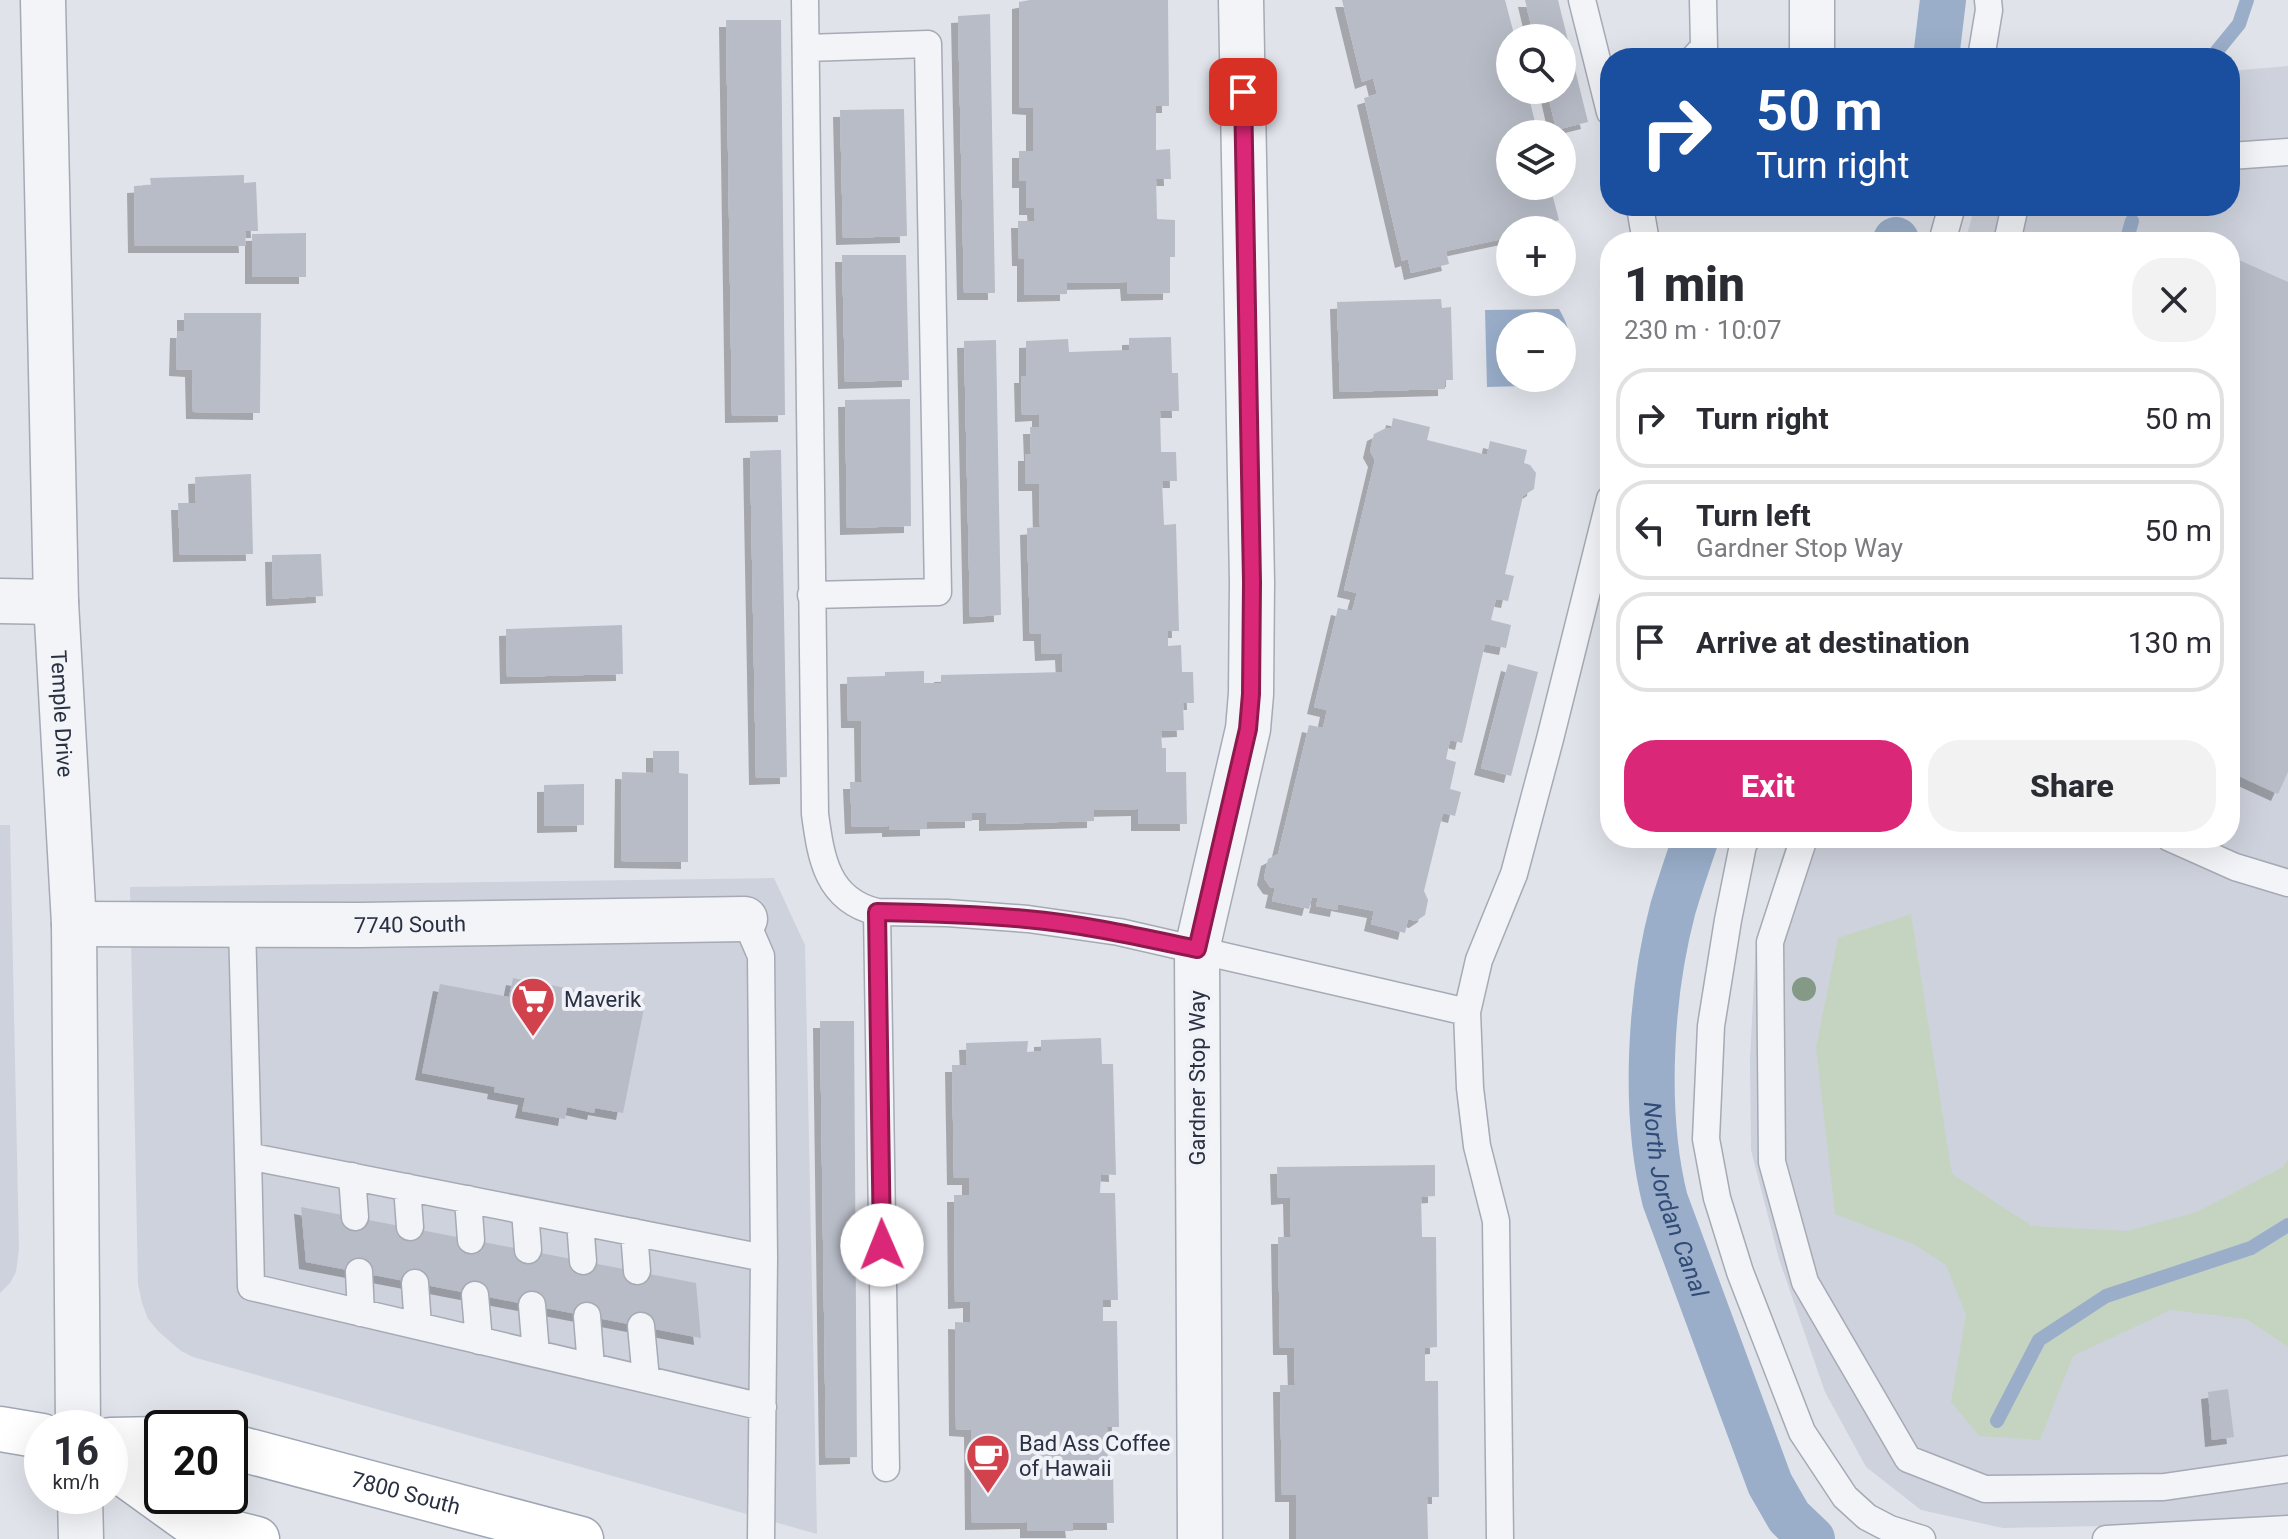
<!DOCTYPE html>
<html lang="en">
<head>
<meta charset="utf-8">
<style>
	:root { --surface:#fff; --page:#f2f2f3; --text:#2b2b33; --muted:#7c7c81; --line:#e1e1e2; --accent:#db2777 }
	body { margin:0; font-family:Roboto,sans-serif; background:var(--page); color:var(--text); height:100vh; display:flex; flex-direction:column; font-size:30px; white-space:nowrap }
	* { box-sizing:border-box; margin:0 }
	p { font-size:26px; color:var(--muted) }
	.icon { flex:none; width:44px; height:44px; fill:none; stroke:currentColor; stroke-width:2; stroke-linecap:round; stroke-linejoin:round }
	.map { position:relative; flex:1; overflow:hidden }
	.panel { position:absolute; left:1600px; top:232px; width:640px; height:616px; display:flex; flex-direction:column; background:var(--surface); border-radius:32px; box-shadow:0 8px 32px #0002 }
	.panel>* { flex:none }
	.hud { position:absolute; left:1600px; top:48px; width:640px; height:168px; border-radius:32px; box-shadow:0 8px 32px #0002; background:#1a4fa0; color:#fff; overflow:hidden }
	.buttons { position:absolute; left:1496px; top:24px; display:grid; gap:16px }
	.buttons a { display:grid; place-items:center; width:80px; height:80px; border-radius:50%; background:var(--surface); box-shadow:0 8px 32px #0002; font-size:40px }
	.speed { position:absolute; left:24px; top:1410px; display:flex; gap:16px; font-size:40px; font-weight:700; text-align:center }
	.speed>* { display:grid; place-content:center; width:104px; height:104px; border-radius:50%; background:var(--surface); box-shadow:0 8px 32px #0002; line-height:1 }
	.speed small { font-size:20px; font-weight:400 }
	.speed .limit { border:4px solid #111; border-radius:12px; background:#fff; color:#111 }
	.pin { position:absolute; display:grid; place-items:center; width:68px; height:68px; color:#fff; margin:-34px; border-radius:16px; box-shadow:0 4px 12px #0006 }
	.me { position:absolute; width:88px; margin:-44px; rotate:359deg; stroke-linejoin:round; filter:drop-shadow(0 0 6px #0008) }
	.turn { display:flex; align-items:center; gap:28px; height:168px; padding:0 24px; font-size:36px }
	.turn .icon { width:104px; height:104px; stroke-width:2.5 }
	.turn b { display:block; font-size:56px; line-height:68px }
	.round { display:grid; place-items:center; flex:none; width:84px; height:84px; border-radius:32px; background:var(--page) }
	.overview { display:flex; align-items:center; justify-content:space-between; height:136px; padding:0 24px }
	h1 { font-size:48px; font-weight:800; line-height:60px }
	.cta { display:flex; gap:16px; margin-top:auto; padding:16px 24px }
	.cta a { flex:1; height:92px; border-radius:32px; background:var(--accent); color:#fff; font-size:32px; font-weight:800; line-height:92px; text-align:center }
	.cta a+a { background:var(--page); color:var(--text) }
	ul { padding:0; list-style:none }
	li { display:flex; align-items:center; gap:24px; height:100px; margin:0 16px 12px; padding:0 8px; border:4px solid var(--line); border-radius:32px }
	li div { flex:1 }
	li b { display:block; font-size:30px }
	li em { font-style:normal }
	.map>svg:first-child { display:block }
	.built { fill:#ced2dc }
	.green { fill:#c5d4c1 }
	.water { fill:#9aaeca; fill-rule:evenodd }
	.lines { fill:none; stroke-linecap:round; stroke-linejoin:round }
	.stream { stroke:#9aaeca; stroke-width:14 }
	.canal { stroke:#9aaeca; stroke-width:46 }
	.building { fill:#b7bcc7; filter:url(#shadow) }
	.service-casing { stroke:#a5aab4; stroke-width:29 }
	.minor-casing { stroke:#a5aab4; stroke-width:47 }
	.tertiary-casing { stroke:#a5aab4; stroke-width:47 }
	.primary-casing { stroke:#9fa7b6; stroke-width:47 }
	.service { stroke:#f3f4f8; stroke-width:26 }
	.minor { stroke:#f3f4f8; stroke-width:44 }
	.tertiary { stroke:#f3f4f8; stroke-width:44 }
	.primary { stroke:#fff; stroke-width:44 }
	.tree { fill:#859a86 }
	.route-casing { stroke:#8e194d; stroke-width:20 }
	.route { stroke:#db2777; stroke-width:14 }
	.labels { text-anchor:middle; stroke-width:8; stroke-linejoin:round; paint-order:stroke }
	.street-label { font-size:22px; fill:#283042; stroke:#f0f2f7 }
	.poi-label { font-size:22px; fill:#283042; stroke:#f0f2f7; text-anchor:start }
	.water-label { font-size:24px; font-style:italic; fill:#314b77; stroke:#f0f2f7 }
</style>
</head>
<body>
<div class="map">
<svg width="2288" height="1539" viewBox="0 0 2288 1539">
	<defs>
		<filter id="shadow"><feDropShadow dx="-7" dy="7" stdDeviation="0" flood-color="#0004"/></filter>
	</defs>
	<rect width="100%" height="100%" fill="#e0e3ea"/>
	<path class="built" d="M2288 66V1522L2003 1528 1921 1510 1866 1467 1825 1392 1779 1259 1751 1150 1750 1058 1756 943 1788 838H2230V242H1965L1975 206H2230V71Z
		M0 825H10L19 1249 16 1272 10 1283 0 1293Z
		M774 878 805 945 817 1534 193 1357 181 1351 159 1332 148 1319 142 1303 138 1284 130 887Z"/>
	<path class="green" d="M1911 914 1952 1174 2032 1226 2127 1231 2197 1212 2283 1167 2288 1159V1347L2246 1319 2171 1310 2073 1356 2040 1440 1979 1436 1951 1402 1966 1315 1946 1265 1915 1245 1835 1214 1816 1048 1838 938Z"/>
	<path class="water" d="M1559 309C1574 334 1577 361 1559 385L1487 387 1485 310ZM1510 326H1562V378H1510Z"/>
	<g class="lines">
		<path class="stream" d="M2215 58 2217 51 2239 24 2247 0
			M2126 242 2132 221
			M1997 1421 2039 1340 2106 1296 2251 1248 2288 1225"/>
		<g class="canal">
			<path d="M1936 58 1943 0"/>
			<path d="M1895 242 1896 240"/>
			<path id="s1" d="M1696 838C1688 861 1680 885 1673 908 1650 995 1643 1112 1665 1200L1770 1484 1789 1517 1812 1539"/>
		</g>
	</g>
	<path class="building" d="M1030 0H1168L1169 106H1156V150L1170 149 1171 179H1156L1157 219 1175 220V257H1170V293L1128 294 1127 282 1067 283V294L1024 295V259H1019L1018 221H1035L1034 208H1026V181H1019V151H1033V108L1019 107V2Z
		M1342 0H1505L1515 38H1510V90H1527L1538 134H1510V186H1550L1559 220 1546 224 1548 230H1510V246L1507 238 1446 251 1449 264 1411 273 1408 259 1402 261 1364 98 1377 94 1373 78 1362 82Z
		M1525 0H1558L1588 122 1556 130 1547 90H1562V38H1534Z
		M990 14 995 293H964L958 16Z
		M726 20H781L785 415 732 416Z
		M904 109 907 236 843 238 840 110Z
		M244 175V183L256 182 258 231H245L246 246H135L134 186 151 185 150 178Z
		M306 233V277H252V234Z
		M842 255H906L909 380 845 382Z
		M2230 256 2288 282V772L2278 794 2230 772Z
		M1441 299 1442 308 1451 307 1453 380H1445V389L1340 392 1337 302Z
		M184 313H261L260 413 193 412 192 370 176 369 177 331H184Z
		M1171 337 1172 373H1178L1179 411H1160L1161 452H1176L1177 481H1162L1164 525 1176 524 1179 631H1168V646L1181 645 1182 672H1193L1194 703H1183L1184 730 1161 731 1162 748H1166V772H1186L1187 824H1138V809L1094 810V821L986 824V813H972V821L927 822V829L889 830V826L852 827 850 782H862L861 721H848L847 677 885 676V672L924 671V683H941V675L1063 672 1062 653 1042 654 1041 634H1030L1027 528 1040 527 1039 484H1025V454H1031L1030 427H1039V414L1022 415 1021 376H1026V341L1068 339 1069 352 1129 350V338Z
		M996 340 1001 615 970 617 964 341Z
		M910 399 911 526 847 528 845 400Z
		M1393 418 1430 427 1427 440 1487 455 1490 441 1527 450 1524 463 1530 465 1536 473 1534 489 1523 496 1505 574 1514 576 1508 601 1496 599 1491 620 1511 625 1506 648 1485 644 1462 743 1450 740 1446 759 1456 762 1450 789 1461 792 1455 816 1443 813 1424 891 1428 900 1425 915 1416 921 1408 919 1405 933 1371 924 1374 911 1338 904 1337 910 1316 906 1318 898 1312 897 1309 909 1272 901 1275 888 1270 887 1264 878 1268 859 1278 854 1309 725 1323 728 1327 710 1314 707 1338 608 1352 611 1357 593 1344 590 1375 460 1370 451 1374 434 1386 428 1391 429Z
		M781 450 787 777 756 778 750 451Z
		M251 474 253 554 180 555 178 503H196L195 477Z
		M321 554 323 596 273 599 272 555Z
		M622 625 623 674 507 677 506 629Z
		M1508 664 1538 672 1511 776 1481 768Z
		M653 751H679V773L688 774V862L621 861 622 772 653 773Z
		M584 784V825L544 826V785Z
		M513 978 645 1003 623 1113 595 1108 594 1113 567 1107 565 1119 522 1111 525 1098 494 1092 495 1087 422 1073 440 984 509 997Z
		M820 1021H854L857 1457 826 1458Z
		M1101 1038 1102 1064H1113L1116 1175 1101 1174 1100 1193H1115L1118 1300H1103V1321H1117L1119 1427H1107L1108 1469H1113L1114 1523H1072L1073 1531H1027V1522L972 1523 971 1430 956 1429 955 1322 970 1323V1301L955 1302 954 1195H969V1178H954L952 1065H967L966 1043 1028 1041 1027 1052 1041 1051V1040Z
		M1435 1165V1196L1421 1197 1422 1237H1436L1437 1347 1425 1348V1381H1438L1439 1497H1427L1428 1539H1296V1495H1282L1280 1385H1295L1294 1348H1280L1278 1237H1291L1290 1197 1278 1198 1277 1167Z
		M301 1207 696 1283 701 1338 306 1262Z
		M2228 1389 2234 1437 2212 1440 2208 1392Z"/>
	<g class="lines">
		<g class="service-casing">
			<path id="service" d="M805 0 815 814C821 858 827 900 877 912L886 1468
				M1582 0 1610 112
				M806 48 928 44 938 592 811 595
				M1694 58 1704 47 1703 0
				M1981 58 1989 10 1988 0
				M2230 156 2288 152
				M1642 206 1640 207 1646 242
				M1942 242 1952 206
				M2007 242 2015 206
				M1747 838 1743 845 1728 920 1711 1026 1706 1139 1717 1198 1740 1272 1802 1432 1845 1497 1867 1517 1890 1529 1922 1539
				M1804 838 1770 942 1772 1162 1805 1282 1908 1459 1985 1489 2164 1487 2288 1469
				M2170 838 2235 867 2288 883
				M877 912 947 913 1028 919 1119 932 1467 1012 1479 960 1514 874 1550 739 1610 499
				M745 919 761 956 764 1258 761 1539
				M242 925 248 1156 764 1258
				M1467 1012 1470 1088 1477 1146 1496 1221 1500 1539
				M248 1156 251 1287 763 1407
				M352 1176 355 1217
				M407 1187 410 1227
				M468 1199 471 1240
				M525 1211 528 1250
				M580 1222 583 1261
				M634 1232 637 1271
				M359 1272 361 1313
				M415 1283 418 1326
				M475 1295 479 1341
				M532 1305 536 1354
				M587 1316 591 1367
				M641 1326 646 1379
				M2106 1539 2288 1529"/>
		</g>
		<g class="minor-casing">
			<g id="minor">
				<path d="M1812 0V58"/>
				<path d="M0 601 56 602"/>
				<path id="s2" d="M74 924 360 925 745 919"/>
				<path d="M1200 1539 1197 949 1248 729 1251 694 1252 582 1241 0"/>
			</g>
		</g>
		<g class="tertiary-casing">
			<g id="tertiary">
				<path id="s3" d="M43 0 56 602 74 924 78 1428"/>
				<path d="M80 1496 81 1539"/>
			</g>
		</g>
		<g class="primary-casing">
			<g id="primary">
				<path d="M0 1429 42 1436"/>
				<path d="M110 1440 162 1439"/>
				<path id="s4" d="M230 1446 581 1539"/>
				<path d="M110 1464 192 1523 257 1539"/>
			</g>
		</g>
		<use href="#service" class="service"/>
		<use href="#minor" class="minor"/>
		<use href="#tertiary" class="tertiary"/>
		<use href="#primary" class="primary"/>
	</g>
	<circle class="tree" cx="1804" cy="989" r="12"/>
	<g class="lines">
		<g class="route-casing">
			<path id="route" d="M882 1245 877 912C927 913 976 914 1026 919 1083 924 1140 937 1197 949L1248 729 1251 694 1252 582 1243 92"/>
		</g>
		<use href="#route" class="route"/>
	</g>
	<defs>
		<g id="supermarket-pin" transform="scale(2.3)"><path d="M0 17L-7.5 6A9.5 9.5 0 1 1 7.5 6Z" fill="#d2424d" stroke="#f0f2f7"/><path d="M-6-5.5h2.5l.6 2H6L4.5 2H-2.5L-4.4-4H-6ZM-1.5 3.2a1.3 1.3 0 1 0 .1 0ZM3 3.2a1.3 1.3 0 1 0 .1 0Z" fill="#fff"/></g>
		<g id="cafe-pin" transform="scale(2.3)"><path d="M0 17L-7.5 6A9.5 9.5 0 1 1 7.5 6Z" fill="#d2424d" stroke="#f0f2f7"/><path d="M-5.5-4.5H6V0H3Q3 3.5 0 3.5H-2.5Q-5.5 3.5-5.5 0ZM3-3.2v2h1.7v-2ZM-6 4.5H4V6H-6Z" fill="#fff"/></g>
	</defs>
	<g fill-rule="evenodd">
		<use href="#supermarket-pin" x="533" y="999"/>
		<use href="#cafe-pin" x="988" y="1456"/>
	</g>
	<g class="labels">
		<g class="street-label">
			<text dy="8" stroke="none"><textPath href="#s3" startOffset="714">Temple Drive</textPath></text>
			<text dy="8" stroke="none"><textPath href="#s2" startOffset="336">7740 South</textPath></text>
			<text transform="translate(1197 1078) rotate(-90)" y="8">Gardner Stop Way</text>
			<text dy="8" stroke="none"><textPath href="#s4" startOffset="182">7800 South</textPath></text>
		</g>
		<g class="poi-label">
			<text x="564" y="1007">Maverik</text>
			<text x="1019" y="1451">Bad Ass Coffee<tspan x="1019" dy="25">of Hawaii</tspan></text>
		</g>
		<g class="water-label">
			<text dy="8" stroke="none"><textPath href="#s1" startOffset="370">North Jordan Canal</textPath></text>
		</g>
	</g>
</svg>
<div class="buttons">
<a><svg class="icon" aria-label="search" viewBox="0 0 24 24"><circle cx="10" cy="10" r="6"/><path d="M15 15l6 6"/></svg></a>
<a><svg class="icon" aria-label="layers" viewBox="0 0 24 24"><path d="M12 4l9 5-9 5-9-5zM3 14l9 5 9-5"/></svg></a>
<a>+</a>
<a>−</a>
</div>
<div class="speed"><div>16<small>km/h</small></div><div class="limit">20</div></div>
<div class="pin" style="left:1243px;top:92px;background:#d93025"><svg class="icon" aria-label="arrive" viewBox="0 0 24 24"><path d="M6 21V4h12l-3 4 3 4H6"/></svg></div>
<svg class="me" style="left:882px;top:1245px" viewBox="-20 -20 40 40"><circle r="19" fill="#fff"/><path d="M0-13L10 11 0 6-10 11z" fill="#db2777"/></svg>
<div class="hud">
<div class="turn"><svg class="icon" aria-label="right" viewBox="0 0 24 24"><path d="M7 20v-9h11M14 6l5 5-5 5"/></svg><div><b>50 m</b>Turn right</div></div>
</div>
<section class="panel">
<div class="overview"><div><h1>1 min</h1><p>230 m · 10:07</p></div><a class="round"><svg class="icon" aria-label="close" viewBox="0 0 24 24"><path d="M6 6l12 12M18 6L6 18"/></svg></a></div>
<ul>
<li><svg class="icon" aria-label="right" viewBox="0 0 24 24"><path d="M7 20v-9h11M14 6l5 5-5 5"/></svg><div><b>Turn right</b></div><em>50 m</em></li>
<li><svg class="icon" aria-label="left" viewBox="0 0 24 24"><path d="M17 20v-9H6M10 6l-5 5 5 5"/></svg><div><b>Turn left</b><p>Gardner Stop Way</p></div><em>50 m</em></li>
<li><svg class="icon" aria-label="arrive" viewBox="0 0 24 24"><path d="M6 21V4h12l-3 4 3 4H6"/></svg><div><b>Arrive at destination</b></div><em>130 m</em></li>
</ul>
<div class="cta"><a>Exit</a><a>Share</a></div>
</section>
</div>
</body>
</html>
